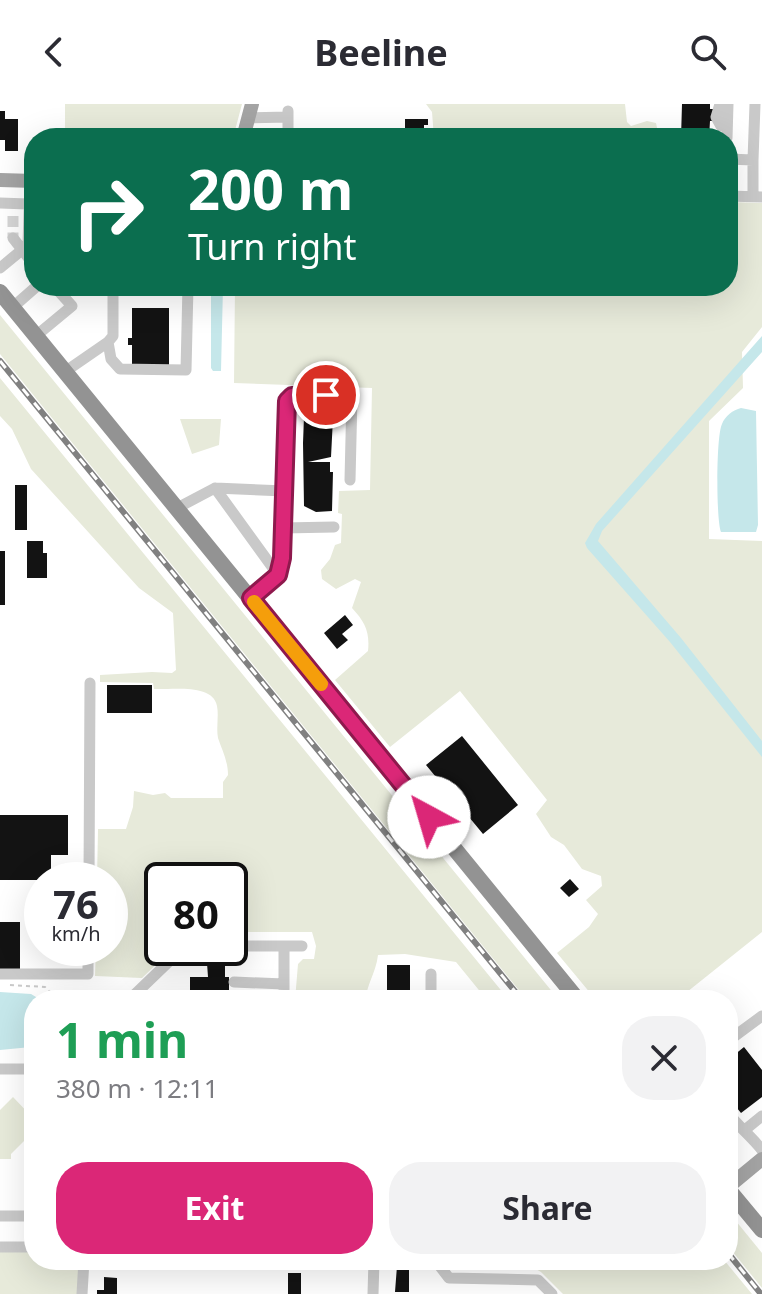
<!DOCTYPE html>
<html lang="en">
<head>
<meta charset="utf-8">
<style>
	:root { --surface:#fff; --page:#f2f2f3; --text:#2b2b33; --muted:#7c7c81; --accent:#db2777 }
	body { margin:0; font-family:"Noto Sans",sans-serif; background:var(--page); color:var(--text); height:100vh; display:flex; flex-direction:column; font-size:30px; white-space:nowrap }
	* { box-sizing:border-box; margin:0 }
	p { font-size:26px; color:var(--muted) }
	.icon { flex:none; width:44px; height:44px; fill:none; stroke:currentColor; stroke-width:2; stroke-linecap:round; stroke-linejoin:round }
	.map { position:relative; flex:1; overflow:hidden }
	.panel { position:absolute; left:24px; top:886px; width:714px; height:280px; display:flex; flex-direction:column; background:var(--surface); border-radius:32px; box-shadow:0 8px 32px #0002 }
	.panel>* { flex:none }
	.banner { position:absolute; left:24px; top:24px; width:714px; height:168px; border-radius:32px; box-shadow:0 8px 32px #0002; background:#0b6e4f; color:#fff; overflow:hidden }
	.speed { position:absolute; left:24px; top:758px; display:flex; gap:16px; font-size:40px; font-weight:700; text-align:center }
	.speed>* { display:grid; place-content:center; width:104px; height:104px; border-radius:50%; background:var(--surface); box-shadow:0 8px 32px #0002; line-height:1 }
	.speed small { font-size:20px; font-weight:400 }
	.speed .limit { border:4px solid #111; border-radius:12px; background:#fff; color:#111 }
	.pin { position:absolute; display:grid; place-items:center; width:68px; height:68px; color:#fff; margin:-34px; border:4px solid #fff; border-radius:50%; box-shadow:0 2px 8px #0007 }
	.me { position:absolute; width:88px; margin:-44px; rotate:321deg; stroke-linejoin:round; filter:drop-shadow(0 0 6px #0008) }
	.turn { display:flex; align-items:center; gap:28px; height:168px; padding:0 32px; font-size:36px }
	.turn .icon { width:104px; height:104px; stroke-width:2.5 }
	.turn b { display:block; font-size:56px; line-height:68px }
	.round { display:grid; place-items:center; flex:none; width:84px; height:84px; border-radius:32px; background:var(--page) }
	.overview { display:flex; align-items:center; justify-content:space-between; height:136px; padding:0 32px }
	h1 { font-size:48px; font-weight:700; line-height:60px; color:#1e9e55 }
	.primary-button { display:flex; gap:16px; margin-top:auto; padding:16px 32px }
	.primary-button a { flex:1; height:92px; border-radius:32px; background:var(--accent); color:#fff; font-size:32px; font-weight:700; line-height:92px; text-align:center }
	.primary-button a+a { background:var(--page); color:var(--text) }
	header { display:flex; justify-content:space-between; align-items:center; height:104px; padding:0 32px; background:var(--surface); font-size:36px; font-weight:700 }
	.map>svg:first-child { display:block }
	.green { fill:#e7eada }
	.water { fill:#c5e7ea }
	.building { fill:#131313 }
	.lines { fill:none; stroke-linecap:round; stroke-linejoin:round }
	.minor-tunnel { stroke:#d5d5d5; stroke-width:11; stroke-dasharray:11 5.5; stroke-linecap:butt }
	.path { stroke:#c9c9c9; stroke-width:2; stroke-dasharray:4 4; stroke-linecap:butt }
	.minor { stroke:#c9c9c9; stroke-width:11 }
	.major { stroke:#a4a4a4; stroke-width:14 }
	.highway { stroke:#939393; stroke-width:16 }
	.rail-casing { stroke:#818181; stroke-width:6 }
	.rail { stroke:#fff; stroke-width:3; stroke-dasharray:9; stroke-linecap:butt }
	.route-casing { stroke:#8e194d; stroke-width:20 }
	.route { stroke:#db2777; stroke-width:14 }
	.slow { stroke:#f59e0b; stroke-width:14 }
</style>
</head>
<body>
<header><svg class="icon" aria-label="back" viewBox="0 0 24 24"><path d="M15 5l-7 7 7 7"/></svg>Beeline<svg class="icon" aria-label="search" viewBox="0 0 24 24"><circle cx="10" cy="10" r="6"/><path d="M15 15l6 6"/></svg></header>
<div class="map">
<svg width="762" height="1190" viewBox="0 0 762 1190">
	<rect width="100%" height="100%" fill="#fff"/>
	<path class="green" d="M65 0H242L233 34H65Z
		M426 0H625L627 18 631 22 647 17 656 19 659 33 667 34H434L432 8Z
		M728 98 762 99V223L742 248 743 284 709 317V435L762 437V828L677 896H596L557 849 589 823 598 810 586 796 602 782 601 772 582 765 564 741 551 733 536 710 547 696 460 587 390 643 335 576 368 547C370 528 365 518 352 504L361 478 355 475 336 485 322 475 321 466 330 455 335 441 341 439 342 410 338 409 339 387 370 386 372 284 234 279 235 182H728Z
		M0 211 559 896H527L52 314 0 250Z
		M0 274 509 896H487L456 858 405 850 378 851C376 869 366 881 366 896H295L298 860 303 855H314L316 842 312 828H230V776H162V844H173L142 874 95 872 96 844H110V776H97L98 725H126L133 703 134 687 153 691 165 689 171 694H223V678L228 671C228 657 222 646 218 634 216 623 219 612 217 602 213 579 171 586 154 585L153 579 100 578V571L152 568 172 569 176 566 173 509 139 484 31 365 12 325 0 312Z
		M180 315H221L219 341 192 350Z
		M13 993 34 1015V1027L11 1050V1055H0V1006Z
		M728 1111H731L762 1149V1184L728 1142Z
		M0 1147 34 1148V1156H78V1190H0Z
		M520 1156H724L752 1190H563L541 1168Z"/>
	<path class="water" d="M211 182H223L221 267H213L211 264Z
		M762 232V248L602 427 598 437 681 534 762 637V653L670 538 587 444 585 439 596 420Z
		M741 304 756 307 758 421 756 428H721C716 416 716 332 722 320 725 312 733 306 741 304Z
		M0 888 31 890 41 896H34V941L31 943 0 946Z"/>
	<path class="building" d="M682 0H710V5H721V17H710L709 34H681Z
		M0 7H5V15H18V47H5V36H0Z
		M405 15H428V21H424V34H405Z
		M132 204H169V262H132V241H128V234H132Z
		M308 309H323L324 313 333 314 331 353 308 358H330V368H333L332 407 316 408 304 402 303 339 304 313Z
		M15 381H27V426H15Z
		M27 437H43V449H47V474H27Z
		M0 447H5V501H0Z
		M345 511 353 521 342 530 348 536 337 545 324 529Z
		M107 581H152V609H107Z
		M462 632 518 701 483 730 426 661Z
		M0 711H68V751H51V776H0Z
		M570 775 579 785 569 793 560 784Z
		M0 818H20V866H0Z
		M225 858V873H229V890H255V896H171V891H190V873H208L207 859Z
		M387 861H410V896H387Z
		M744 943 762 966V993L741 1009 728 993V956Z
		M451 1156H477V1165H451Z
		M397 1162H409V1188H395Z
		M288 1169H301V1190H288Z
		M104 1173 117 1174V1190H97V1186H104Z"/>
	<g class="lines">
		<path class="minor-tunnel" d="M13 112V134"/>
		<path class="path" d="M10 881 45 883 59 896"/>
		<path class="minor" d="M720 0 716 13 721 22H727
			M249 14 288 13
			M288 34V7
			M727 34 728 0
			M728 55 753 56V92
			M753 56 755 0
			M728 92 762 93
			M0 99 28 100
			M13 134 34 161
			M0 164 28 141 30 77
			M13 203 37 182
			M37 231 72 202 54 182
			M108 238 113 232V182
			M66 267 108 238 111 255 120 265 186 266 188 182
			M215 384 278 471
			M285 387 287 297 292 292H352L350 376
			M177 404 215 384 285 387 282 454 278 471 251 494
			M283 424 334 423
			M89 776 90 579
			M230 842H302
			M0 870H88V844
			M234 878 284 880
			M129 896 183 844
			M284 896V842
			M431 896V870
			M728 937 762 912
			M0 965H34
			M728 1009C739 1023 751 1032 762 1046
			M746 1025 762 1012
			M0 1112H34
			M0 1143H34
			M435 1156 449 1174 538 1176 552 1190
			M82 1190 84 1156
			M373 1190 374 1156"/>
		<path class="major" d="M243 34 252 0
			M0 76 34 77
			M728 1083 762 1055"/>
		<path class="highway" d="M0 188 578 896
			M728 1085 762 1126"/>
		<g class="rail-casing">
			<path id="rail" d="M0 257 522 896
				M728 1149 761 1190"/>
		</g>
		<use href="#rail" class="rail"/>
	</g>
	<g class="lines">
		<g class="route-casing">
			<path id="route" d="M326 291 292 292 287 297 282 454 278 471 251 494 429 713"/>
		</g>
		<use href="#route" class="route"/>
		<path class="slow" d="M254 498 321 580"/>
	</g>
</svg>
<div class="speed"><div>76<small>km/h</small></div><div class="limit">80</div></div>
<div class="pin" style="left:326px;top:291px;background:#d93025"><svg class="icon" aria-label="arrive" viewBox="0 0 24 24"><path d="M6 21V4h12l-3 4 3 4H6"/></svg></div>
<svg class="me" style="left:429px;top:713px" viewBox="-20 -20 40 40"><circle r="19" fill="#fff"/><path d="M0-13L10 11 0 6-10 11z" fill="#db2777"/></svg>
<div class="banner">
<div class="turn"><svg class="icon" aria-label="right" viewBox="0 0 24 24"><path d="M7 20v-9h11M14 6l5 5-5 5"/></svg><div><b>200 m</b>Turn right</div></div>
</div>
<section class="panel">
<div class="overview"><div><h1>1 min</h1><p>380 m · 12:11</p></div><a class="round"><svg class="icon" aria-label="close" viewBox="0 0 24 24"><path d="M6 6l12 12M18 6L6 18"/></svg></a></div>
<div class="primary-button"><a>Exit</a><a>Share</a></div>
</section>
</div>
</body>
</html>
